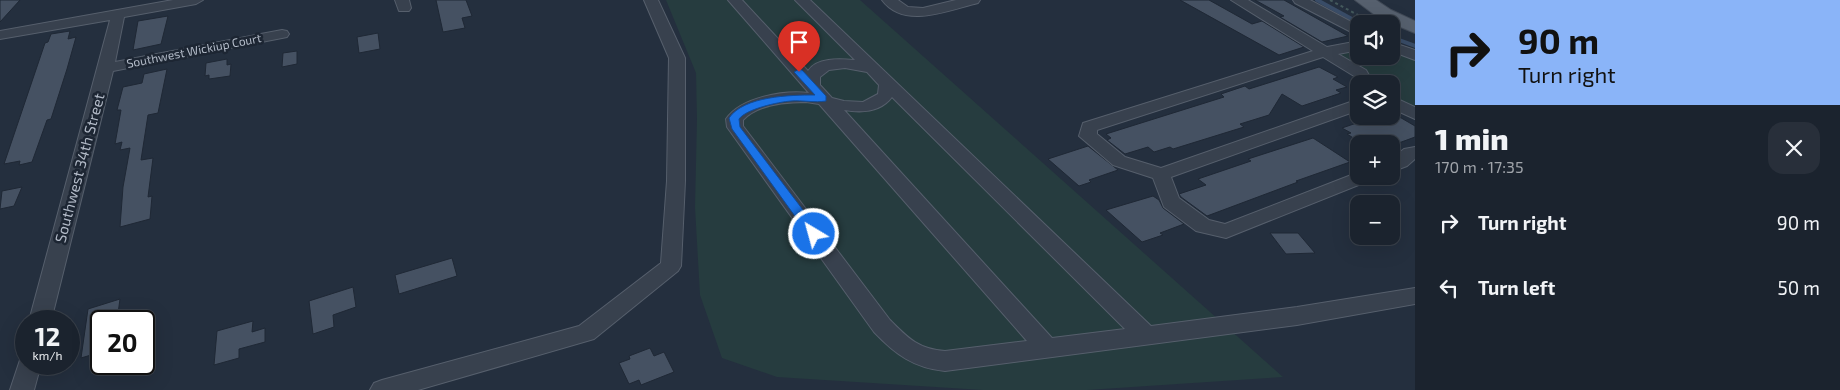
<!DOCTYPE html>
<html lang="en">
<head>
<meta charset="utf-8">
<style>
	:root { --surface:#1b232e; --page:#282f3a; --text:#f1f3f6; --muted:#a0a4aa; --line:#39404a }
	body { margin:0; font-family:"Exo 2",sans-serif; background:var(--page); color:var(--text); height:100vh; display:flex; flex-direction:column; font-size:19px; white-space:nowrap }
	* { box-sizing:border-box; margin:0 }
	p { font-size:16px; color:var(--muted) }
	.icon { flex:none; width:28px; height:28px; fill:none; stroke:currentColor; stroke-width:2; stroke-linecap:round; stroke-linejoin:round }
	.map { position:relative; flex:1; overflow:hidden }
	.drawer { display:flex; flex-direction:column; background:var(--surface); width:425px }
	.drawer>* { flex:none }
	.hud { background:#8ab4f8; color:#111; overflow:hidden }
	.tools { position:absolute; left:1350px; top:15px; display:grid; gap:10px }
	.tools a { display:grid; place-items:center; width:50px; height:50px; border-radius:10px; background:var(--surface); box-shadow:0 5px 20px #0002,0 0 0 1px var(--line); font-size:25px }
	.speed { position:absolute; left:15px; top:310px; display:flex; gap:10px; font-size:25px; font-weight:700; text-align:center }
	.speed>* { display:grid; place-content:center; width:65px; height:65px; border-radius:50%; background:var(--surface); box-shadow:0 5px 20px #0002,0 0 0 1px var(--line); line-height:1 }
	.speed small { font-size:12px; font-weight:400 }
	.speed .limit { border:2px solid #111; border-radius:8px; background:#fff; color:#111 }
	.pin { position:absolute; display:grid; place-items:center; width:42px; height:42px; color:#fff; margin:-51px -21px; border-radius:50% 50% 50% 0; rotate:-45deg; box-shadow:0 0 5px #0007 }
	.pin .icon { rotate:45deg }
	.me { position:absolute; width:55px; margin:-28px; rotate:323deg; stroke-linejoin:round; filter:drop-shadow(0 0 4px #0008) }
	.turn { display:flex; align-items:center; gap:18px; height:105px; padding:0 20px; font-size:22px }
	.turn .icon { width:65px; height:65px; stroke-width:2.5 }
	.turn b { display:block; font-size:35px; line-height:42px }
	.round { display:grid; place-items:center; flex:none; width:52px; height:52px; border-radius:15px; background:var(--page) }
	.head { display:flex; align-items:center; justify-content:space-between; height:85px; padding:0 20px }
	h1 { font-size:30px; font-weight:800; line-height:38px }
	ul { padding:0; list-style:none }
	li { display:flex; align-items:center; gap:15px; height:65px; padding:0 20px }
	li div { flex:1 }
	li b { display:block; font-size:19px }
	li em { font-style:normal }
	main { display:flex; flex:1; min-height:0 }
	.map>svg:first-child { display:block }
	.green { fill:#263c3f }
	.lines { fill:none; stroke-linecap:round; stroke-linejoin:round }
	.stream { stroke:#394c67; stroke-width:4 }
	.building { fill:#455162; stroke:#1f2835 }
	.minor-casing { stroke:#565f6c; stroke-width:2 }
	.major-casing { stroke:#414a57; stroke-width:2 }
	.path { stroke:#44595c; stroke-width:2; stroke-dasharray:3 3; stroke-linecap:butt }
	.minor { fill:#38414e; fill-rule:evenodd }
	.major { fill:#56606e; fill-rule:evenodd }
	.route { fill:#1a73e8; stroke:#114b97 }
	.labels { text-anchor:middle; stroke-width:5; stroke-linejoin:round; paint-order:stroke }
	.far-street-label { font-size:12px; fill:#b4bcc9; stroke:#1d2633 }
	.street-label { font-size:15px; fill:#b4bcc9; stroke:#1d2633 }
</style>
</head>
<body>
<main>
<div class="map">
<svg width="1415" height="390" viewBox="0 0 1415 390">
	<rect width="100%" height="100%" fill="#242f3e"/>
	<path class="green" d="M666 0H860L1283 377 1087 390H983L777 377 722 358 700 295 695 207 697 119 696 73Z
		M1359 39V56H1391V43L1415 51V111L1391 98V84H1379L1369 74 1327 48Z"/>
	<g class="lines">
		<path class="stream" d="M1317 0 1361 24
			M1391 37 1415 46"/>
	</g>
	<path class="building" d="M0 0H20L0 22Z
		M436 0H466L472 16 462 18 465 28 443 32Z
		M1180 0H1209L1252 24 1262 21 1304 47 1279 55Z
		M1255 0H1284L1348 36 1322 42 1280 17 1284 16Z
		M168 16 161 44 133 50 138 21Z
		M70 31 68 39 76 37 67 69 51 119 47 120 32 162 19 165 20 161 4 164 45 43 48 42 51 34Z
		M378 33 380 49 359 53 357 37Z
		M297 51V64L282 67 283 53Z
		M227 59V65L231 64 230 76 209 79V75L205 76 206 63Z
		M1319 67 1338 77 1333 79 1347 87 1336 90 1341 93 1302 106 1282 94 1269 115 1240 124 1244 127 1173 149 1170 147 1154 152 1148 147 1125 154 1107 140 1111 138 1106 134 1224 97 1221 94 1245 86 1249 89Z
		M167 69 158 113 148 115 141 160 153 158 148 197 152 196 150 219 120 227 123 187 130 148 120 150 122 142 115 144 121 110H117L123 87 142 83 144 74Z
		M1391 112 1415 126V137L1396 144H1363L1347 134 1351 133 1342 128 1377 116H1391Z
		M1313 138 1350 162 1296 181 1298 182 1207 216 1181 197 1179 194 1206 185 1198 179 1251 161 1248 159Z
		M1088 146 1118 170 1089 180 1091 182 1079 186 1048 159Z
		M22 187 14 206 0 209 2 191Z
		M1153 196 1159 200 1163 208 1184 224 1160 233 1163 235 1142 242 1106 210Z
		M1270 233H1298L1315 253 1286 254Z
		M452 258 457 276 399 294 395 275Z
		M353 287 356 307 333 315 334 327 313 334 309 301Z
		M120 299 117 321H101V352L81 358 88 309Z
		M253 321 252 332 265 328V342L239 349V358L214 365 217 331Z
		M650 348 654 356 664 352 674 372 641 385 639 380 629 384 619 363 630 359 629 356Z"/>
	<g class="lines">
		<g class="minor-casing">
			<path id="minor" d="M173 0H203L196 4 124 17 115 62 282 30 287 31 289 34 287 37 282 38 113 71 51 321H29L110 20 0 39V31Z
				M395 0H409L411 8 409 11H399Z
				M644 0H658L685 58V181L681 266 678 271 594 339 418 390H370L374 383 382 380 579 326 661 263 667 181 669 58Z
				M728 0H742L808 71C817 57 840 59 855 60L795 0H810L1151 326 1297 307 1415 288V304L1297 325 945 371C914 368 895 354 874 332L727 127 726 119C741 97 784 90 809 93ZM845 68 867 72 879 85 878 94 863 102 844 101 832 98 820 85V77L829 70ZM892 97 1125 329 1052 338 844 110C861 113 881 112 892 97ZM806 102 819 104 1027 341 945 351C918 349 908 338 890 320L743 126V120C758 104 785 102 806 102Z
				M882 0H898L908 7 923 8 956 0H980L978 3C949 10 904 30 882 0Z
				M1231 0H1248L1327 47 1359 41V50L1338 54 1366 70 1374 84 1359 85 1354 76 1323 57 1097 130V134L1125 157 1161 168 1359 99V110L1171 177 1179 198 1209 220 1225 224 1359 172V176H1374L1371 180 1226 238 1196 231 1164 207 1153 178 1113 165 1079 136 1083 123 1313 51Z
				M1293 0H1310L1359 26V36L1295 3Z
				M1391 42 1415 50V60L1391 51Z
				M1391 96 1415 107V119L1391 108Z
				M1415 147V159L1407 166 1391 172V159L1404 149Z
				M26 355V364H41L34 390H10L21 357Z"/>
		</g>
		<g class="major-casing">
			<path id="major" d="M1355 0H1376L1391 10 1415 21V33L1379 18Z"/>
		</g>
		<path class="path" d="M1330 0 1369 21"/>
		<use href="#minor" class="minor"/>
		<use href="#major" class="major"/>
	</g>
	<path class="route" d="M799 69 802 70 826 96V101C815 103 802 100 791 101 778 102 746 109 739 119L740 127 819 231 820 234 819 237H810L732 129 729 118C744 96 790 95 815 95L794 72Z"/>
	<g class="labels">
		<g class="far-street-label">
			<text transform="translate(194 51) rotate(-11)" y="4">Southwest Wickiup Court</text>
		</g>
		<g class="street-label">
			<text transform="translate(80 168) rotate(-75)" y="5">Southwest 34th Street</text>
		</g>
	</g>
</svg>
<div class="tools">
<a><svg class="icon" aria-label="sound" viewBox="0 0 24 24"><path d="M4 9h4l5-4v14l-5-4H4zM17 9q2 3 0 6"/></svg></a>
<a><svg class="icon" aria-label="layers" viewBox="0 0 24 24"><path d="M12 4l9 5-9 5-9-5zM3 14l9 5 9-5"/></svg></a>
<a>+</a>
<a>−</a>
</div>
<div class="speed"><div>12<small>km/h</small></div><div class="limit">20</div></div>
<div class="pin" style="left:799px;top:72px;background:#d93025"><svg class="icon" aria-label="arrive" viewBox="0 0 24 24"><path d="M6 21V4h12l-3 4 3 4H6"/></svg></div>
<svg class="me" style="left:814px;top:234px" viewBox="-20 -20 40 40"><circle r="17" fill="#1a73e8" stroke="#fff" stroke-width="3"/><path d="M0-11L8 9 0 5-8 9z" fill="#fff"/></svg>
</div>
<section class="drawer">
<div class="hud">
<div class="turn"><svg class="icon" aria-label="right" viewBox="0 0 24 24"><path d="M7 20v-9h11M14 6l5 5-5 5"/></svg><div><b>90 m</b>Turn right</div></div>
</div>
<div class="head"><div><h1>1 min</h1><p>170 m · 17:35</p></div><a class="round"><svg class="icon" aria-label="close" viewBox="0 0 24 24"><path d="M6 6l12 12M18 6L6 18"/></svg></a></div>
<ul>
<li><svg class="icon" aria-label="right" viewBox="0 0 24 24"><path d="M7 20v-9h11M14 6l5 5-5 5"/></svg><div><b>Turn right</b></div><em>90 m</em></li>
<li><svg class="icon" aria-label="left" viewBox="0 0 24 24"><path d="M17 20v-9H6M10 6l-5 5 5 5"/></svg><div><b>Turn left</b></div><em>50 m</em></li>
</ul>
</section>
</main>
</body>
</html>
